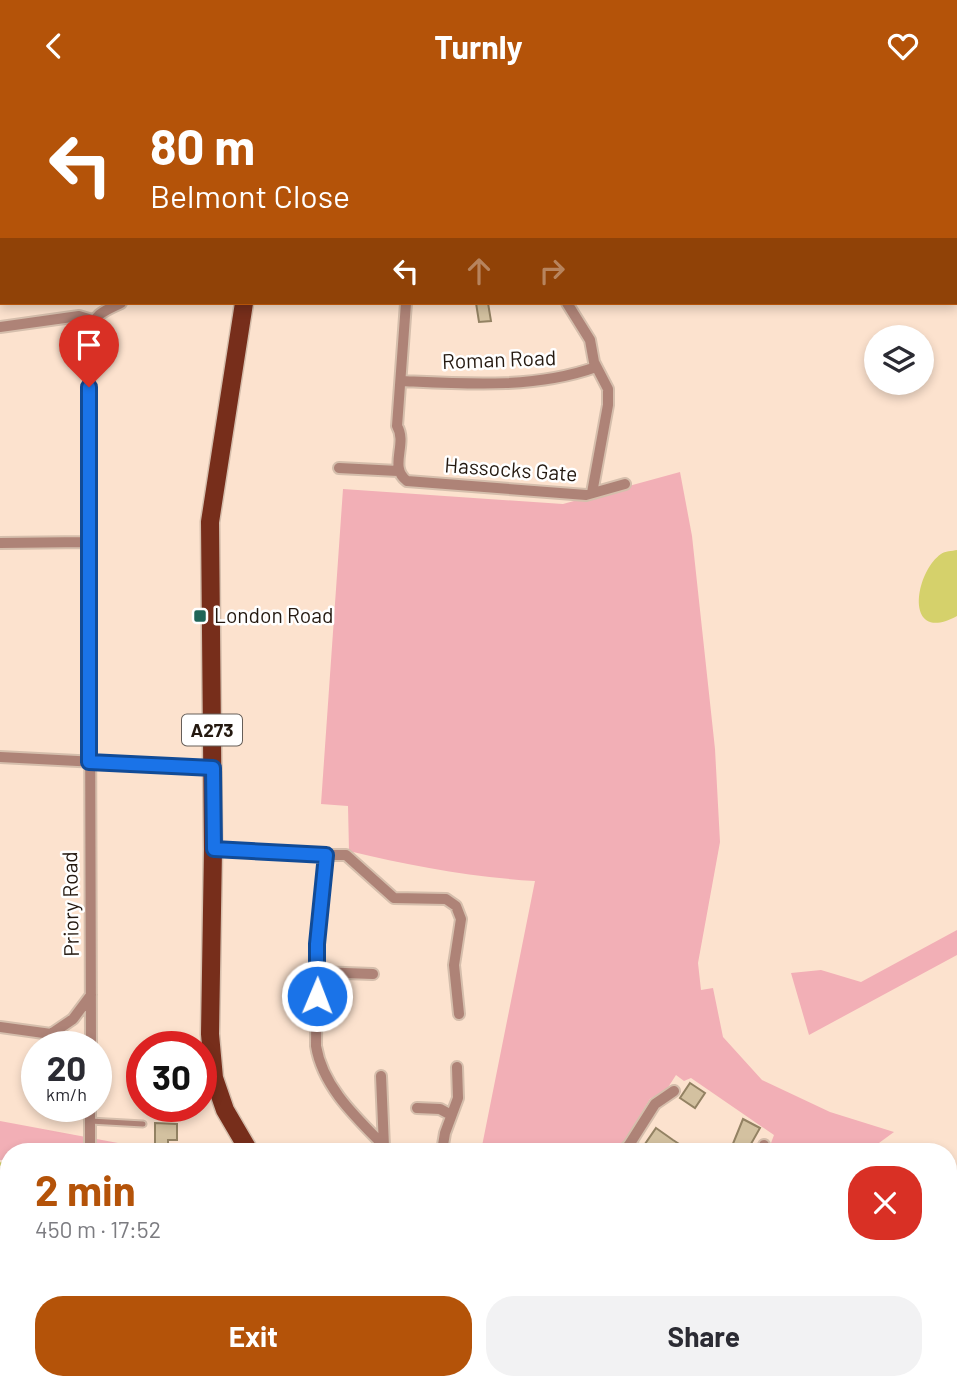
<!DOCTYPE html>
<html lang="en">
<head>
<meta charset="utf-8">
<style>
	:root { --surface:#fff; --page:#f2f2f3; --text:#2b2b33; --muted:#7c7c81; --accent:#b45309 }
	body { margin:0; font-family:Barlow,sans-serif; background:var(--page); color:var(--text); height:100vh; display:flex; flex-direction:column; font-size:26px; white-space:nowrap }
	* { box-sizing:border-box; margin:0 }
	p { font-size:23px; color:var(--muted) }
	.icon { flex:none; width:38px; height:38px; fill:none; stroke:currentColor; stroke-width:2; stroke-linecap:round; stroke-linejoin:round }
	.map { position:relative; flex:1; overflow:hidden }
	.side { position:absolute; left:0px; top:1052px; width:957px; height:247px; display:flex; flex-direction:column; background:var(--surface); border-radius:28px 28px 0 0; box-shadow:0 4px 10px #0003 }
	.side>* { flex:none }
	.hud { position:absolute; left:0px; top:0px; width:957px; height:214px; box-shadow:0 4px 10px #0003; background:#b45309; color:#fff; overflow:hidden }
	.controls { position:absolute; left:864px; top:234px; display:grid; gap:14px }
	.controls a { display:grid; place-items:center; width:70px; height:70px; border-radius:50%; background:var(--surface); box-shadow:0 4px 10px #0003; font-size:35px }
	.speed { position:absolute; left:21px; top:940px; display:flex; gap:14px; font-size:35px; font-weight:700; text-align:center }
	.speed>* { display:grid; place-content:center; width:91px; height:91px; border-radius:50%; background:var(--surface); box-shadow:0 4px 10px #0003; line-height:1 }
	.speed small { font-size:18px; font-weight:400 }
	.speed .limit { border:10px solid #d22; background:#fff; color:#111 }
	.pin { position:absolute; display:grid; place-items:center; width:60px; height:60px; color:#fff; margin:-72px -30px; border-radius:50% 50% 50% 0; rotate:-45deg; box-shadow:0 0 7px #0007 }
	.pin .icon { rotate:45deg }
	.me { position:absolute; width:77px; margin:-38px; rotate:1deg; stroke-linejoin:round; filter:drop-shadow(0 0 5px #0008) }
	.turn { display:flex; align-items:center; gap:24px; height:147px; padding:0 35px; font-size:32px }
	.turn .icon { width:91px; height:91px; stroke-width:2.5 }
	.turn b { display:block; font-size:49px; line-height:60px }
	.lanes { display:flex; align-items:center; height:66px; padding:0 35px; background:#0003; justify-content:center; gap:35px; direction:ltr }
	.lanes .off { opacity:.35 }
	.round { display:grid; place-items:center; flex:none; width:74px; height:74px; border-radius:28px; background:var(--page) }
	.overview { display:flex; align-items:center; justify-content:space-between; height:119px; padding:0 35px }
	h1 { font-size:42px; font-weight:700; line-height:52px; color:var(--accent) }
	.action { display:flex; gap:14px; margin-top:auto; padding:14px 35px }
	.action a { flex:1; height:80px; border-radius:28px; background:var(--accent); color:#fff; font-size:28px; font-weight:700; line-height:80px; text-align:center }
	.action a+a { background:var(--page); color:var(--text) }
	header { display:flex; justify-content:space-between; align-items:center; height:91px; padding:0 35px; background:var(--accent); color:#fff; font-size:32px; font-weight:700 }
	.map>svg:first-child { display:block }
	.green { fill:#f2afb6 }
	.water { fill:#d5d16b }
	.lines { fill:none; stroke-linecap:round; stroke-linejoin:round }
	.stream { stroke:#d5d16b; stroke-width:3.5 }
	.building { fill:#d3c1a0; stroke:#938263; stroke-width:2 }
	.lane-casing { stroke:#d5beac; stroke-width:9 }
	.street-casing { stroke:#d5beac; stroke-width:14 }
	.primary-casing { stroke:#d5beac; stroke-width:21 }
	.lane { stroke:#ae8377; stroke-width:5 }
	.street { stroke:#ae8377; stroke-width:10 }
	.primary { stroke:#772e1b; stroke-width:18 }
	.route-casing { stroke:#114b97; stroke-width:18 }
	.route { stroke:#1a73e8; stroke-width:12 }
	.poi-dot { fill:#1f6558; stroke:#fff; stroke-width:2.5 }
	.labels { text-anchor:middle; stroke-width:5; stroke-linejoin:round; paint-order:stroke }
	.shield { fill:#fff; stroke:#665e58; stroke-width:2 }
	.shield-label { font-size:19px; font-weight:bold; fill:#241910 }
	.street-label { font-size:21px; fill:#241910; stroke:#fff }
	.poi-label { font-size:21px; fill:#241910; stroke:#fff; text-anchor:start }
</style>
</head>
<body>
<header><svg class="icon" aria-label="back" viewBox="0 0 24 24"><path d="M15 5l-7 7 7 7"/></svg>Turnly<svg class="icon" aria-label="heart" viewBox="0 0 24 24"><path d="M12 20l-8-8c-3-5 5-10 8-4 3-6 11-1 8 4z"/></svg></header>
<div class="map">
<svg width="957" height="1297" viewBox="0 0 957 1297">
	<rect width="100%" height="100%" fill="#fce2ce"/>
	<path class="green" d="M680 381 692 445 715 658 720 751 698 872 701 899 713 897 723 946 762 989 830 1021 894 1041 868 1060 830 1058 828 1060H768L774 1044 691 987 684 990 676 984 667 998 650 1008 618 1060H481L535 790C471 786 411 775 349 760L348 715 321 713 343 398 563 413Z
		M957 839V864L809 944 791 882 821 879 861 891Z
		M0 1030 161 1060H9V1069H0Z
		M290 1290H438L435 1297H293Z"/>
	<path class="water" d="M957 459V525C904 554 914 482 941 463 945 460 952 460 957 459Z"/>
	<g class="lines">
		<path class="stream" d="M0 1073 9 1076
			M325 1290V1297
			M467 1290 473 1297
			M390 1297 391 1290"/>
	</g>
	<path class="building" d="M476 212H488L491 230 479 231Z
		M690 992 705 1002 695 1017 680 1007Z
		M743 1028 760 1037 747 1060H730Z
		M155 1032 177 1033V1049H168V1058L155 1057Z
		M656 1037 673 1049 690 1060H657L653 1058 645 1053Z"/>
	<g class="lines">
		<g class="lane-casing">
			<path id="lane" d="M217 0V2
				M90 1030 143 1033"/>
		</g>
		<g class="street-casing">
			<path id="street" d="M133 0 134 2
				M397 0V2
				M426 0V2
				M527 0V2
				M0 51 2 54
				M0 96 2 95
				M406 212 397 335C408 353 388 376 407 390L586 404 625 393
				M567 212 590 249 594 271 608 298V314L592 402
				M0 236 79 225 92 229
				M401 290C466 293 535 298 596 276
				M339 377 398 380
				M0 452 87 451
				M0 666 213 677
				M213 758 326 764 317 853 316 955C323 998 360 1030 389 1060
				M326 764H346L394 807 446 808 456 815 461 828 454 874 459 923
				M317 881 373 883
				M0 936 51 943 90 956
				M51 943 73 928 91 904
				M91 956 89 244C93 224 103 220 121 212
				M381 985 384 1056
				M417 1017 440 1018 451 1024
				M629 1054 655 1013 674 1000
				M90 1060V1015
				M442 1060 445 1042 458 1007 457 976
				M623 1060 629 1054 640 1060
				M762 1060 764 1054
				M948 1094 957 1097
				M0 1167 9 1166
				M948 1219 957 1212
				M610 1290 619 1297
				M921 1290 927 1297
				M175 1297 178 1290
				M426 1297 428 1290"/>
		</g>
		<g class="primary-casing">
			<path id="primary" d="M252 0V2
				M244 212 210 431 213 758 210 943 214 987 225 1019 249 1060
				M519 1290 529 1297"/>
		</g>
		<use href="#lane" class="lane"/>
		<use href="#street" class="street"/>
		<use href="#primary" class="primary"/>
	</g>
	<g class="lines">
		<g class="route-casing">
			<path id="route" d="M89 296V671L213 677 214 758 326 764 317 853V905"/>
		</g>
		<use href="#route" class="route"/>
	</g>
	<rect class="poi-dot" x="193" y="518" width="14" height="14" rx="3.5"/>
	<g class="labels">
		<rect class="shield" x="182" y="623.5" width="60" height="31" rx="5"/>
		<g class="shield-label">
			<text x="212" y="646">A273</text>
		</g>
		<g class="street-label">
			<text transform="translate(499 269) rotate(-2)" y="7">Roman Road</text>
			<text transform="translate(511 379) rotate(4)" y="7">Hassocks Gate</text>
			<text transform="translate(71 813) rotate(-91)" y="7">Priory Road</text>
		</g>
		<g class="poi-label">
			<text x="214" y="532">London Road</text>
		</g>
	</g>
</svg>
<div class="controls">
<a><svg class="icon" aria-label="layers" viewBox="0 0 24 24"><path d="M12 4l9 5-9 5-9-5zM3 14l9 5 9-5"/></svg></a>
</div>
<div class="speed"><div>20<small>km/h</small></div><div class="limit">30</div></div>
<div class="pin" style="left:89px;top:296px;background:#d93025"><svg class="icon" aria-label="arrive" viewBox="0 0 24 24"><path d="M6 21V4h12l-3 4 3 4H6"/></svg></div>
<svg class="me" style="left:317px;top:905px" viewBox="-20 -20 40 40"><circle r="17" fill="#1a73e8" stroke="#fff" stroke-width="3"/><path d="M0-11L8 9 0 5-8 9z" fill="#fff"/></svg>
<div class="hud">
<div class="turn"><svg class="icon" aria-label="left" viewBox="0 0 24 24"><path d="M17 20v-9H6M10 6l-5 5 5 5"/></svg><div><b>80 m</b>Belmont Close</div></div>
<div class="lanes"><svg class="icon" aria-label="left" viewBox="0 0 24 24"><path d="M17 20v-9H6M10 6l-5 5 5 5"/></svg><svg class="icon off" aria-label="ahead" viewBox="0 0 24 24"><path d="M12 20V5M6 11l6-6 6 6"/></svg><svg class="icon off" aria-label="right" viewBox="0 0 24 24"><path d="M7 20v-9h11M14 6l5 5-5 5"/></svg></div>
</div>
<section class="side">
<div class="overview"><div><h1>2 min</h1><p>450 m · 17:52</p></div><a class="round" style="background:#d93025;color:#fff"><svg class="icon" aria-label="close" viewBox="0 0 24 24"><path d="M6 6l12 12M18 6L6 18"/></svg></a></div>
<div class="action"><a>Exit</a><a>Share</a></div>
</section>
</div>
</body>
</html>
